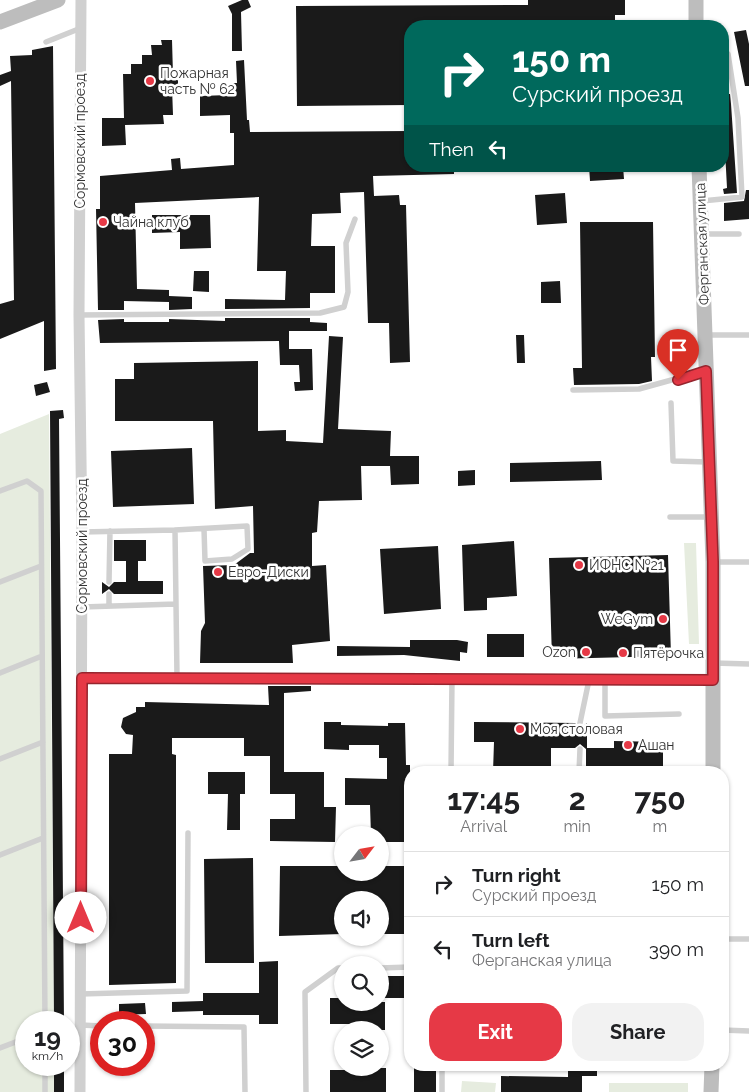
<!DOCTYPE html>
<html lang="en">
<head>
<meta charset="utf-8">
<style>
	:root { --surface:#fff; --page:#f2f2f2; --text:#202124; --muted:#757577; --line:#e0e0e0; --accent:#e63946 }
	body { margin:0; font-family:Raleway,sans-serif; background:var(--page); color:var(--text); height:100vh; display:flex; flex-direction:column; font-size:19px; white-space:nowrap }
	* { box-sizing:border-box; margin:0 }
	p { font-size:16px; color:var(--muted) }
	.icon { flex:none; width:28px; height:28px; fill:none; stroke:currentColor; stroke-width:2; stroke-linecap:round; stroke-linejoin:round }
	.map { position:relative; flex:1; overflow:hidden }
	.panel { position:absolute; left:404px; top:766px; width:325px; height:305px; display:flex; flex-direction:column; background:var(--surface); border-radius:20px; box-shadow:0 1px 4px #0004 }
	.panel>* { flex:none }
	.banner { position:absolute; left:404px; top:20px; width:325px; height:152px; border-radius:20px; box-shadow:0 1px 4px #0004; background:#00695c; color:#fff; overflow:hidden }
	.needle { width:32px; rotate:59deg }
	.buttons { position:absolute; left:334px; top:826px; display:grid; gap:10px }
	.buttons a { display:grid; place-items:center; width:55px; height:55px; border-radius:50%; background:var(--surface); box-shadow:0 1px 4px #0004; font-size:25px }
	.speed { position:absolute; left:15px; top:1011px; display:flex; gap:10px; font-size:25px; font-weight:700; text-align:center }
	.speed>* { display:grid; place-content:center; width:65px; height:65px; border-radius:50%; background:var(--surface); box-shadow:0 1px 4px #0004; line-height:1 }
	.speed small { font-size:12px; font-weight:400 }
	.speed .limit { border:8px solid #d22; background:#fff; color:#111 }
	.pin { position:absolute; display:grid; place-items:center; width:42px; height:42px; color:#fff; margin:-51px -21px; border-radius:50% 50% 50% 0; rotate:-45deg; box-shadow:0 0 5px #0007 }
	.pin .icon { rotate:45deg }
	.me { position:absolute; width:55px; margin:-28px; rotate:0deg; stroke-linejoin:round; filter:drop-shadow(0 0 4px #0008) }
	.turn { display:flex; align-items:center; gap:18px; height:105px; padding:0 25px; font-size:22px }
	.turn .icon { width:65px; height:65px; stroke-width:2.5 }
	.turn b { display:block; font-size:35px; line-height:42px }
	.then { display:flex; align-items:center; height:48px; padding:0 25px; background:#0003; gap:10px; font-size:19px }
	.eta { display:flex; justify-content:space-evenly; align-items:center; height:85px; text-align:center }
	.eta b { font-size:30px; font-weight:700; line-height:35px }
	.action { display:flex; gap:10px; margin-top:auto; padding:10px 25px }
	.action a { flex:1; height:58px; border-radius:20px; background:var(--accent); color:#fff; font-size:20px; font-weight:700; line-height:58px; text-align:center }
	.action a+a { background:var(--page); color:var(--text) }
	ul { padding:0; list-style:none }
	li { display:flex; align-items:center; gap:15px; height:65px; padding:0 25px; border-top:1px solid var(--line) }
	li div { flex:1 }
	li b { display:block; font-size:19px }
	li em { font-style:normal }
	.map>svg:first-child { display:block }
	.green { fill:#e6ecdf }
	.building { fill:#1a1a1a }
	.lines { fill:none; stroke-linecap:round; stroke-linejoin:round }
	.lane { stroke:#d0d0d0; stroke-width:5.5 }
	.street { stroke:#d0d0d0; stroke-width:11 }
	.secondary { stroke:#bdbdbd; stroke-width:15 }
	.route-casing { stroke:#96252e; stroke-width:12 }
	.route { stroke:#e63946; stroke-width:9 }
	.poi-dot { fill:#e63946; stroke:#fff; stroke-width:2 }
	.labels { text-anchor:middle; stroke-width:5; stroke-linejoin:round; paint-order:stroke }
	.poi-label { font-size:14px; fill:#333; stroke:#fff; text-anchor:start }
	.street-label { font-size:14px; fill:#333; stroke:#fff }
</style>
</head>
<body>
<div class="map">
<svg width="749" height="1092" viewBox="0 0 749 1092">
	<rect width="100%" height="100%" fill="#fff"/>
	<path class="green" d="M49 414 54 1022H26V1065H54V1092H0V434Z
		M684 543H696L699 644H689Z
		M462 1081 496 1083 495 1092H461Z
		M609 1083H688V1092H609Z"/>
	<path class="building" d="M242 0H248L251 7 241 12 242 51H232V14L228 6Z
		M528 0H625V15H615V26H410V105L297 106 296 6 528 5Z
		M746 30 749 44V86H745L734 32Z
		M161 40H172L173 75H178V87H172L173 115H163L164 124 125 125 126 145 102 146V118H124L123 74H131V64H142V55H152L151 45H162Z
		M53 46 56 369 44 371V321L0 339V304L14 300 11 81 0 86V75L11 71 10 56 32 55V50Z
		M244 60 247 120H249L250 132 410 131V166H454V174L373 176 374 196 399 195 400 205H406L410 362 390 363 389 323H368L364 192 340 193 341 213 312 214 311 246H335V293H310V308L225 309V299L285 300 286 271H257L259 197 135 203 137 289 169 290V296L192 297V309L169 310V302L124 301V310H98L96 209H100V176L172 170 171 159 180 158 181 169 234 165V133H230V115L200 116V96L229 95V83H237L236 61Z
		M722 94H730L731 104 737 193 724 194 723 189 727 188Z
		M589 166H623L624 179 590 181Z
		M746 190H749V219L724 221V203L744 201Z
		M565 193 567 223 537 225 535 195Z
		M152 215H210L211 248 180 249V232L152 233Z
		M580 222H653L655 357H651L652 381 639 384 574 385 573 368H582Z
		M194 271H209V292L193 291Z
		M560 281 561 303H541V282Z
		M225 318H310V322L327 323V331H289V349H312L313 390 295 391 294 382H300L299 365H280L279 341 100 343 98 320 124 319V322H169V319L225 321Z
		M516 335H524L525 363H517Z
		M329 336 343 337 338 429 391 431 390 456H419V484L391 485 390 466H361L362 500 319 501 317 532 312 533V566L326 565 330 641 292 645 293 663H200L201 631 205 623 203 566 234 565 250 553H254L253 506 215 509 213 421H115V379H134V363L258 361V431L286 430V441L323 443Z
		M47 382 50 392 36 396 34 385Z
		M63 410 64 418 59 419 64 1022H54L50 411Z
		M192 448 194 504 113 507 111 451Z
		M601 461 602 480 510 482V463Z
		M475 470V485L458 486V471Z
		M114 540H146V561H138V581H163V594H114L109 589 102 594V582L109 587 114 582H126V561H114Z
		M514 541 517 596 487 598V610L464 611 462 545Z
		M438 546 441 609 384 614 380 549Z
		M668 555 671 656 552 659 549 558Z
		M487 634H524V657H487Z
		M410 640H457L468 642 467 653 460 652V661L404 655 337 656V646L410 647Z
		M268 686H311V691L284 693V772H324V807H336L335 842 270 841V819H295V794H270V756H244V738H172V754L176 755V983L109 985V754H132L133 735 126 734 121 727 123 718 136 712V707H145V702L269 705Z
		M324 722H341V725L388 726V723H405L406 765H410V842H380V835H371L370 805H345V778L387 779V758H379V745H349V750L324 749Z
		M474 722 575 723 580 728 587 723V748H614V741L663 742V772H586V749L580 744 575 748H551V772H493L494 742H474Z
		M208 772H245V794H240V830H227L228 794H208Z
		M253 858 254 963H205L204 859Z
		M280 866H342V872H380V866H409V934H380V900H342V934L279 936Z
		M278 961V1024H259V1015H203V1011L172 1012V1002L203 1001V993H259V962Z
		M380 976H410V998H380Z
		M330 998H342V1002H385V1030H374V1024H330Z
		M145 1003 146 1014 119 1015V1004Z
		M54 1065H64V1092H54Z
		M414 1065H436V1092H414Z
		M568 1065H597V1076H582V1092H501V1076L568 1077Z
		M374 1068H386V1092H330V1070H374Z"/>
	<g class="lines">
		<path class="lane" d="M46 42 81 28
			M702 201 742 197 738 118 728 54
			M703 234H739
			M79 315 320 313 344 307 348 292 346 243 355 219
			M705 335H749
			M573 390 639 389 704 371
			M671 403 673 461 707 462
			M0 491 27 481 41 491 45 1022
			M670 517H710
			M175 530 247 526 248 549 232 559 205 561 204 529
			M82 532 175 530 177 677
			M713 562H749
			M0 582 41 566
			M109 582 110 531
			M109 606V594
			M82 607 176 604
			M713 663 749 664
			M0 673 42 656
			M605 680V716L679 714
			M580 723 589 680
			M0 759 43 742
			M451 772 452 679
			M579 772 580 749
			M0 855 43 838
			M722 939H749
			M380 968 410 967
			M80 994 187 991 188 833
			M81 1025 101 1026
			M144 1026 244 1027 245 1092
			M722 1030 749 1031
			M0 1048 26 1038
			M45 1065V1092
			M442 1065V1092
			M306 1092 305 992 338 968H342"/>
		<path class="street" d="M82 678 713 680
			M80 1092 82 532 79 315 81 0"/>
		<path class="secondary" d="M696 0V26
			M0 22 58 0
			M699 166 713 562V772
			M711 1092 712 1065"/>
	</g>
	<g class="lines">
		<g class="route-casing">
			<path id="route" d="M81 918 82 678 713 680V562L706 371 678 380"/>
		</g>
		<use href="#route" class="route"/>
	</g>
	<g class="poi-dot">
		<circle cx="150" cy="81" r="5"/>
		<circle cx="103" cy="222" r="5"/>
		<circle cx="579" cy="565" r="5"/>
		<circle cx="218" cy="572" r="5"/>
		<circle cx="663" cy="619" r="5"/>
		<circle cx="586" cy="652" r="5"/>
		<circle cx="623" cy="653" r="5"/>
		<circle cx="520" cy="729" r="5"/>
		<circle cx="628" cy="745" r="5"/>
	</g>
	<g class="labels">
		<g class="poi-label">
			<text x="160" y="78">Пожарная<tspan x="160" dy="16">часть № 62</tspan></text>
			<text x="113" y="227">Чайна клуб</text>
			<text x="589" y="570">ИФНС №21</text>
			<text x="228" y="577">Евро-Диски</text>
			<text x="653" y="624" text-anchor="end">WeGym</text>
			<text x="576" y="657" text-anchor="end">Ozon</text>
			<text x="633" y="658">Пятёрочка</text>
			<text x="530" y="734">Моя столовая</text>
			<text x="638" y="750">Ашан</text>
		</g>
		<g class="street-label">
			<text transform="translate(80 141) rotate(-90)" y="5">Сормовский проезд</text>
			<text transform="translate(702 244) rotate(-92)" y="5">Ферганская улица</text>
			<text transform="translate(82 546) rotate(-90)" y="5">Сормовский проезд</text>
		</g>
	</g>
</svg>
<div class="buttons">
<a><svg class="needle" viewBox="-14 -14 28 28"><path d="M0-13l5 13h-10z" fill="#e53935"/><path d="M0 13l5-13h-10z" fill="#757577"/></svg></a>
<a><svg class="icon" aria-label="sound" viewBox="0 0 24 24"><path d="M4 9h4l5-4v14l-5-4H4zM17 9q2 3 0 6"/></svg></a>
<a><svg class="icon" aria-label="search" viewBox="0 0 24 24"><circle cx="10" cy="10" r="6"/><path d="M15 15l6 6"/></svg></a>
<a><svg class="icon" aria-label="layers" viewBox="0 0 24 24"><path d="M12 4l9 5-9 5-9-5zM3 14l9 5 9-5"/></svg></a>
</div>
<div class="speed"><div>19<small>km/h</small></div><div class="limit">30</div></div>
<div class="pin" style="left:678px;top:380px;background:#d93025"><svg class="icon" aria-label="arrive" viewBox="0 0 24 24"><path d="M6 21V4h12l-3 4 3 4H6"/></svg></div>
<svg class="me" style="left:81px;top:918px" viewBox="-20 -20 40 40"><circle r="19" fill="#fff"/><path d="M0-13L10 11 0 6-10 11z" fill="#e63946"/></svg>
<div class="banner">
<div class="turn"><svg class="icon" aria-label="right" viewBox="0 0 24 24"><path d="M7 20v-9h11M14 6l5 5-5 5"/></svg><div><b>150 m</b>Сурский проезд</div></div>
<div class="then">Then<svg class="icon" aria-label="left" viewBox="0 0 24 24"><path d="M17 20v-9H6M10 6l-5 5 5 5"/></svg></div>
</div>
<section class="panel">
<div class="eta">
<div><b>17:45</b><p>Arrival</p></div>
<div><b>2</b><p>min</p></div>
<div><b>750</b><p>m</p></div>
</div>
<ul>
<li><svg class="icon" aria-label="right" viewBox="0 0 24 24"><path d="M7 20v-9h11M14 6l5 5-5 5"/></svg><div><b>Turn right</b><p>Сурский проезд</p></div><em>150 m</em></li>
<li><svg class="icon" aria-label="left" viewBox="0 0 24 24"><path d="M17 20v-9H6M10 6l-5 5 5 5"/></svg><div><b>Turn left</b><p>Ферганская улица</p></div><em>390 m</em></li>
</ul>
<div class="action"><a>Exit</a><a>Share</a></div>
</section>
</div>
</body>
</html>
